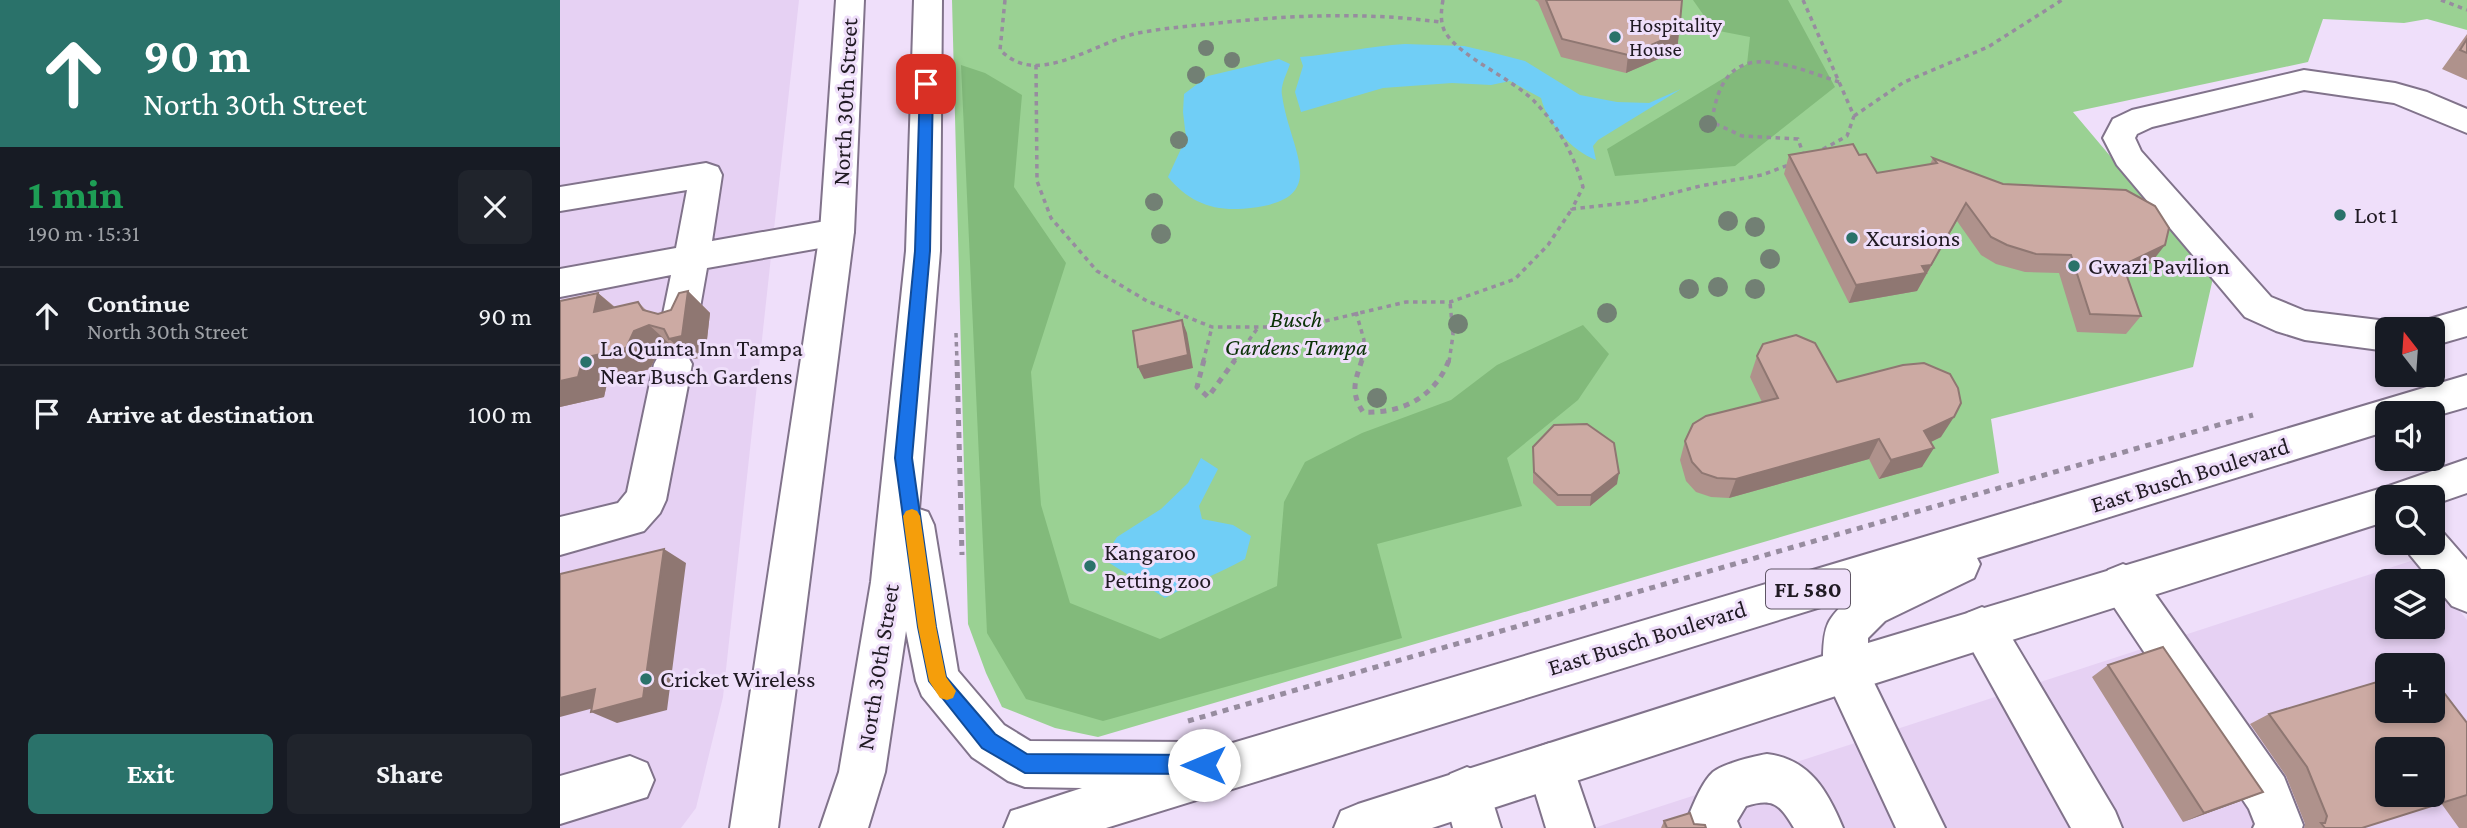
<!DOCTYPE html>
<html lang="en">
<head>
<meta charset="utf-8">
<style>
	:root { --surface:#171b24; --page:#20242c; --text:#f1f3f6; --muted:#9ea1a6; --line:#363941; --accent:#2a726a }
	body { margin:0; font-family:"Crimson Pro",serif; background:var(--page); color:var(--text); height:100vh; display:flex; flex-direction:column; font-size:26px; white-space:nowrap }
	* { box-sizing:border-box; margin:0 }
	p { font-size:23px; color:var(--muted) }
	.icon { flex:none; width:38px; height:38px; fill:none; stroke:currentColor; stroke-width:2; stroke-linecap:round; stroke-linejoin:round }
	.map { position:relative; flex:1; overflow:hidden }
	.details { display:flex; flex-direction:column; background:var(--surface); width:560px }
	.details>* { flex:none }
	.hud { background:#2a726a; color:#fff; overflow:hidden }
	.needle { width:46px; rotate:343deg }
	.tools { position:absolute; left:1815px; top:317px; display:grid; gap:14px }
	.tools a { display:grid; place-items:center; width:70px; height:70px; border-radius:10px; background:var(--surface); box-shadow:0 4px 10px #0003; font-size:35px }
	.pin { position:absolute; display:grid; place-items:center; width:60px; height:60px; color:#fff; margin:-30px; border-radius:14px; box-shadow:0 4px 10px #0006 }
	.me { position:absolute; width:77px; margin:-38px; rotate:270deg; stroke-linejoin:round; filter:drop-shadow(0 0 5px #0008) }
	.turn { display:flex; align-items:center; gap:24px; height:147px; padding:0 28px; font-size:32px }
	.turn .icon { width:91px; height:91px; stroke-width:2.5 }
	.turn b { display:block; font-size:49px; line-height:60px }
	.round { display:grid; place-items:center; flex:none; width:74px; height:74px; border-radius:10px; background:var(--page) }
	.overview { display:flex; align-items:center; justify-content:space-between; height:119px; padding:0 28px }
	h1 { font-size:42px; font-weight:700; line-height:52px; color:#1e9e55 }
	.action { display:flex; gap:14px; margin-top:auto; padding:14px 28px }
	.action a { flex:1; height:80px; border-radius:10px; background:var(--accent); color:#fff; font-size:28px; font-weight:700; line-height:80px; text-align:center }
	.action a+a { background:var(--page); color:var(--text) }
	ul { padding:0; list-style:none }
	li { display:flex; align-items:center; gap:21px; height:98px; padding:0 28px; border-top:2px solid var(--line) }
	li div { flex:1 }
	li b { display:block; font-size:26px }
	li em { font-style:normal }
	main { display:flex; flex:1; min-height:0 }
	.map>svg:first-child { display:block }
	.built { fill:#e6d1f3; fill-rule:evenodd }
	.green { fill:#9ad193 }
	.forest { fill:#82ba7b }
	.water { fill:#70cef6 }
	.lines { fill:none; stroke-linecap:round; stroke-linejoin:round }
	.minor-casing { stroke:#81738b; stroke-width:4 }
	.major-casing { stroke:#81738b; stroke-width:4 }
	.path-far1 { stroke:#978c9f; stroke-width:3.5; stroke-dasharray:4.5 4.5; stroke-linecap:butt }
	.path { stroke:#978c9f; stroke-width:5; stroke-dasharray:6 6; stroke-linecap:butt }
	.minor { fill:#fff; fill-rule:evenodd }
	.major { fill:#fff; fill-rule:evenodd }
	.tree { fill:#728074 }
	.wall { fill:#af928c }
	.shaded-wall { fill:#8f7772 }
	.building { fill:#ccaaa3; stroke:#8f7772; stroke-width:2; fill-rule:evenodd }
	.route { fill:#1a73e8; stroke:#114b97; stroke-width:2 }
	.slow { fill:#f59e0b }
	.poi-dot { fill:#2a726a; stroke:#efdffa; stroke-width:2.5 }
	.labels { text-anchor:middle; stroke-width:6; stroke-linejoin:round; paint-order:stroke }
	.far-poi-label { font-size:21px; fill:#201a23; stroke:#efdffa; text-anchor:start }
	.shield { fill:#efdffa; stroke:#5e5564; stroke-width:2 }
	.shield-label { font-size:23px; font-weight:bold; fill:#201a23 }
	.street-label { font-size:24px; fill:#201a23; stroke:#efdffa }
	.poi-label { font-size:24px; fill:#201a23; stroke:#efdffa; text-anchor:start }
	.park-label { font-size:24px; font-style:italic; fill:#0b3207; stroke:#efdffa }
</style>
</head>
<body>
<main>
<section class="details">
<div class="hud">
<div class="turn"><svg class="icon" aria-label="ahead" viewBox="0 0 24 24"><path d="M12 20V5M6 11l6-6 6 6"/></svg><div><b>90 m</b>North 30th Street</div></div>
</div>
<div class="overview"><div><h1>1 min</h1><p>190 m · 15:31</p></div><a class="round"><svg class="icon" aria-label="close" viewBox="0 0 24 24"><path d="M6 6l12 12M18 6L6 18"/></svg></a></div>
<ul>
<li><svg class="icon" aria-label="ahead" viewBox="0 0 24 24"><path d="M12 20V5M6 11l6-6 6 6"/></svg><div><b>Continue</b><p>North 30th Street</p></div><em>90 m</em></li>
<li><svg class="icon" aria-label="arrive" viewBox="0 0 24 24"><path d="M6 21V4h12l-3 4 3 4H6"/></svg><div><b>Arrive at destination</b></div><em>100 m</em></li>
</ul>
<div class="action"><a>Exit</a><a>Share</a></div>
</section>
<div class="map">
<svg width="1907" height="828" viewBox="0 0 1907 828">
	<rect width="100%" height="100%" fill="#efdffa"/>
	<path class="built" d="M0 0H239L163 697 136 808 121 828H0Z
		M1857 559 1907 620V828H1386L1337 729ZM1827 581H1872V626H1827ZM1827 665H1872V710H1827ZM1827 749H1872V794H1827Z
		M1295 743 1335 828H1034Z"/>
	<path class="green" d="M392 0H1907V30L1867 19 1844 23 1763 19 1748 62 1513 112 1653 278 1633 367 1431 419 1439 473 538 737 495 728 442 707 426 673 408 624Z"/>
	<path class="forest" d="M1133 0H1228L1275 87 1175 166 1055 176 1047 149 1187 64 1190 37 1154 30Z
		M401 65 425 73 462 95 454 187 506 263 471 372 481 505 510 603 600 639 717 586 724 502 745 462 802 433 891 400 937 365 1023 325 1049 354 1018 400 947 458 962 506 817 544 842 638 543 721 466 699 427 633Z"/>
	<path class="water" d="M845 44 904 46 930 52 965 61 1020 95 1057 102 1089 103 1121 89 1038 140 1033 146 1036 160C1012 151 987 123 981 98L950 81 931 85 892 83 823 88 741 112 735 92 743 66 740 57C775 54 810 46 845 44Z
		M719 59 730 64C727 73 720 86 722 95 730 154 777 203 678 209 649 210 627 200 608 177L626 138 623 112 624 94 648 76Z
		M641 458 658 469 639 506 642 519 673 525 691 536 685 559C659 574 631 583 605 598L543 559 557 537 601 509 628 483Z"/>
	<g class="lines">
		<g class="minor-casing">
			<path id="minor" d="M1744 70 1835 83 1867 92 1907 109V133L1834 103 1744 90 1592 127 1577 134 1575 138 1581 151 1711 297 1745 311 1827 321 1840 326 1842 329H1827V351L1745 340 1716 331 1685 317 1557 165 1543 138 1553 119 1572 110Z
				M146 163 158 167 162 175 152 241 277 219 289 223 294 232 289 241 277 245 147 268 138 319 133 329 120 333 107 329 102 319 111 275 0 297V269L116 248 127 190 0 211V187Z
				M1907 308V336L1872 346V329H1855L1859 322Z
				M113 349 126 353 132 364 106 500 100 513 84 531 0 555V517L58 503 67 492 94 364 100 353Z
				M1872 526 1880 529 1907 560V612L1892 606 1850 555 1844 542H1872Z
				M1563 564 1578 570 1724 777 1743 825 1742 828H1693L1695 824 1689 809 1548 598 1542 584 1548 570Z
				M1422 607 1437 613 1555 811 1562 828H1511L1400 628 1407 613Z
				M1285 649 1301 656 1385 828H1336L1263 671 1269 656Z
				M990 743 1007 749 1034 828H986L967 766 973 749Z
				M1207 754C1250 759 1268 792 1283 828H1234C1220 805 1214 797 1186 806L1177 821 1180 828H1132L1128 817C1134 803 1142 782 1153 772 1163 764 1194 756 1207 754Z
				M70 756 87 763 94 780 87 797 0 824V776Z
				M907 767 924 774 941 828H893L883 791 890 774Z"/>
		</g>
		<g class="major-casing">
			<path id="major" d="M276 0H304L294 232 218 828H170L260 232Z
				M354 0H382L380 251 359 509 368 512 374 525 398 671 444 725 470 741 632 742 649 750 1907 375V407L1872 417V413H1827V431L1417 558 1420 564 1414 578 1325 621 1308 638V643L1829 486 1907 459V493L1872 505V497H1827V521L1285 693 872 828H774L781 811 798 804 1263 656C1264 625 1267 619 1290 598L546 828H444L451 811 522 788 465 787 448 781 412 757 362 696 356 681 346 631 325 772 308 828H260L279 772 311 582 346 251Z"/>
		</g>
		<path class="path-far1" d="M445 0 440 50C453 62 465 67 483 65 516 61 546 40 578 33 604 28 631 26 658 23 732 15 806 12 880 22
			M883 0C881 11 880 22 885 32 901 58 952 78 975 102 999 127 1014 155 1023 187L1012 209 1082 201 1140 186 1202 175 1231 164
			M1243 0 1294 116 1287 136 1258 152
			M1881 0 1907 10
			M476 65 477 181 491 218 537 271 587 301 652 327H740L846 302H890L955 279 988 245 1012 209
			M1294 116 1344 82 1428 47 1502 0
			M1244 156 1238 139 1182 136 1152 122C1163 34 1222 63 1279 82
			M796 312 804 340 801 362
			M396 333 397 362
			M643 362 652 327
			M673 362 697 329
			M889 362 893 335 890 302"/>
		<path class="path" d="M397 360 402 555
			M644 360 637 387 648 397 675 360
			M802 360C795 381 790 392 803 412 842 414 875 397 889 360
			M628 721 1693 415"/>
		<use href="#minor" class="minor"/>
		<use href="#major" class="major"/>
	</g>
	<g class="tree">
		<circle cx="646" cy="48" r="8"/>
		<circle cx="672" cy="60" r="8"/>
		<circle cx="636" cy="75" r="9"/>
		<circle cx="1148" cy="124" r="9"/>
		<circle cx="619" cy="140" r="9"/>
		<circle cx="594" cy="202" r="9"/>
		<circle cx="1168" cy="221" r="10"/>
		<circle cx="1195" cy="227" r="10"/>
		<circle cx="601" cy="234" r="10"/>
		<circle cx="1210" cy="259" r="10"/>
		<circle cx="1158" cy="287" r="10"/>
		<circle cx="1129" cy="289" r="10"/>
		<circle cx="1195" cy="289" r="10"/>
		<circle cx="1047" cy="313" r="10"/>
		<circle cx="898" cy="324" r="10"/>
		<circle cx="817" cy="398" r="10"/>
	</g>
	<path class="wall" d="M975 0H1122L1117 51 1066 73 1001 57 978 2Z
		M1907 34V80L1882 69Z
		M1229 155H1299L1317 173 1370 164 1373 158 1591 263 1566 275 1581 316 1566 334 1517 332 1499 273 1465 272 1436 264 1421 255 1397 221 1357 291 1289 303 1224 174Z
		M128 291 150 313 145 357 133 359 121 349 112 346 98 352 90 369 48 379 44 397 0 407V301L38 293 55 307 78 302 88 312 98 314 111 310Z
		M1197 356 1277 382 1381 437 1371 442 1362 467 1319 479 1309 459 1169 498 1151 497 1136 492 1126 481 1120 460 1125 441 1202 402 1190 377Z
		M973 447 1057 484 1030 506H997L973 483Z
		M1548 665 1703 792 1623 822 1532 677Z
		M1709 714 1907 723V828H1899L1881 803 1802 828H1744L1745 824 1726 776 1690 724Z
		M1104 821 1134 824 1146 828H1101Z"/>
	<path class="shaded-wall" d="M1119 33 1117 51 1066 73 1068 55Z
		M1406 203 1357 291 1289 303 1296 285Z
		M1605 245 1591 263 1550 284 1563 265Z
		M128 291 150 313 145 357 133 359 109 339Z
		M38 293 63 315 34 312Z
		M622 320 627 333 633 368 584 379 578 367Z
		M89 325 112 346 98 352 90 369 48 379 44 397 0 407V381L23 358 74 331Z
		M1394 417 1381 437 1352 451 1364 431Z
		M1319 439 1309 459 1169 498 1176 479Z
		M1374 448 1362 467 1319 479 1331 460Z
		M1059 473 1057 484 1030 506 1031 495Z
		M104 549 126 563 107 710 57 723 31 712Z
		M35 689 60 701 0 717V698Z
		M1703 792 1681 801 1623 822 1644 813Z"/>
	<path class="building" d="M986 0H1122L1119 33 1068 55 1002 39Z
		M1907 39V53L1900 50Z
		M1293 144 1299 155 1306 154 1317 173 1377 163 1373 158 1443 184 1566 190 1595 206 1609 228 1605 245 1563 265 1581 316 1530 314 1511 255 1476 254 1447 245 1431 237 1406 203 1371 265 1362 266 1366 273 1296 285 1229 155Z
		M128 291 122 336 109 339 104 329 89 325 74 331 66 348 23 358 18 377 0 381V301L38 293 34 312 78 302 83 310 98 314 111 310 119 293Z
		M622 320 628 355 578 367 573 331Z
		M1236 335 1255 343 1277 382 1343 365 1364 363 1390 374 1398 388 1401 403 1394 417 1364 431 1374 448 1331 460 1319 439 1176 479 1157 478 1142 473 1132 462 1125 441 1133 424 1146 416 1218 398 1197 356 1203 344Z
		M1027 424 1054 443 1059 473 1031 495H998L974 472 973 447 994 425Z
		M104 549 83 698 31 712 35 689 0 698V574Z
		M1603 647 1703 792 1644 813 1548 665Z
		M1872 677 1907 723V795L1802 828H1765L1761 823H1765L1767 816 1747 767 1709 714 1827 679V710H1872ZM1827 749H1872V794H1827Z
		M1130 813 1134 824 1145 825 1146 828H1107L1104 821Z"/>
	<path class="route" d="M366 79 373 84 370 251 352 458 376 627 386 677 435 734 467 754 644 755 651 758 654 765 651 772 644 774 465 773 422 748 369 681 358 627 335 458 355 251 360 84Z"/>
	<path class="slow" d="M352 509 357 511 360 516 376 627 386 677 396 691 393 698 387 700 380 698 369 681 358 627 343 516 346 511Z"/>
	<g class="poi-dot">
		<circle cx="1055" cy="37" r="7"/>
		<circle cx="1780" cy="215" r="7"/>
		<circle cx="1292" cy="238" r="7"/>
		<circle cx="1514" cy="266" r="7"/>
		<circle cx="26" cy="362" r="7"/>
		<circle cx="530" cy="566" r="7"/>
		<circle cx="86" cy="679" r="7"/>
	</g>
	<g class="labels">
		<g class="far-poi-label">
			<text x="1069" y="32">Hospitality<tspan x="1069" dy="24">House</tspan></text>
		</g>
		<rect class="shield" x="1206" y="569.5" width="84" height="39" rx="5"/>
		<g class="shield-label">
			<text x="1248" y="597">FL 580</text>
		</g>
		<g class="street-label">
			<text transform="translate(285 102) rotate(-87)" y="8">North 30th Street</text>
			<text transform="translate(1630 475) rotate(-17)" y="8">East Busch Boulevard</text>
			<text transform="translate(1087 638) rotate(-17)" y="8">East Busch Boulevard</text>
			<text transform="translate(318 667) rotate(-81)" y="8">North 30th Street</text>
		</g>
		<g class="poi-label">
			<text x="1794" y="223">Lot 1</text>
			<text x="1306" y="246">Xcursions</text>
			<text x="1528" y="274">Gwazi Pavilion</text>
			<text x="40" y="356">La Quinta Inn Tampa<tspan x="40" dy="28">Near Busch Gardens</tspan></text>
			<text x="544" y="560">Kangaroo<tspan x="544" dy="28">Petting zoo</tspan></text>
			<text x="100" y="687">Cricket Wireless</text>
		</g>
		<g class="park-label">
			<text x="736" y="327">Busch<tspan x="736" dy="28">Gardens Tampa</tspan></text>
		</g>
	</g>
</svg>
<div class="tools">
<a><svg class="needle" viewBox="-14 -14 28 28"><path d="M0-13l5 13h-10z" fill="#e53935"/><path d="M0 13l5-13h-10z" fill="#9ea1a6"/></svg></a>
<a><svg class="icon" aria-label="sound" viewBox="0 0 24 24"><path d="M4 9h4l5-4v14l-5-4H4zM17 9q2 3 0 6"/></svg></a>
<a><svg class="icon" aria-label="search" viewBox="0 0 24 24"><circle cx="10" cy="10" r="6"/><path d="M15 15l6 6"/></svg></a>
<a><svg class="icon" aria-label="layers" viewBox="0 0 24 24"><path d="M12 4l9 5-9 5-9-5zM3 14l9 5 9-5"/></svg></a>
<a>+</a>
<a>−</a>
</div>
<div class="pin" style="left:366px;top:84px;background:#d93025"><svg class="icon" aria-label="arrive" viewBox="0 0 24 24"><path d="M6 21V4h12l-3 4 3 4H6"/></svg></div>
<svg class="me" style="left:644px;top:765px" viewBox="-20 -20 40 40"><circle r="19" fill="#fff"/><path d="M0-13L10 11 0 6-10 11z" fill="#1a73e8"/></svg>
</div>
</main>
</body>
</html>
